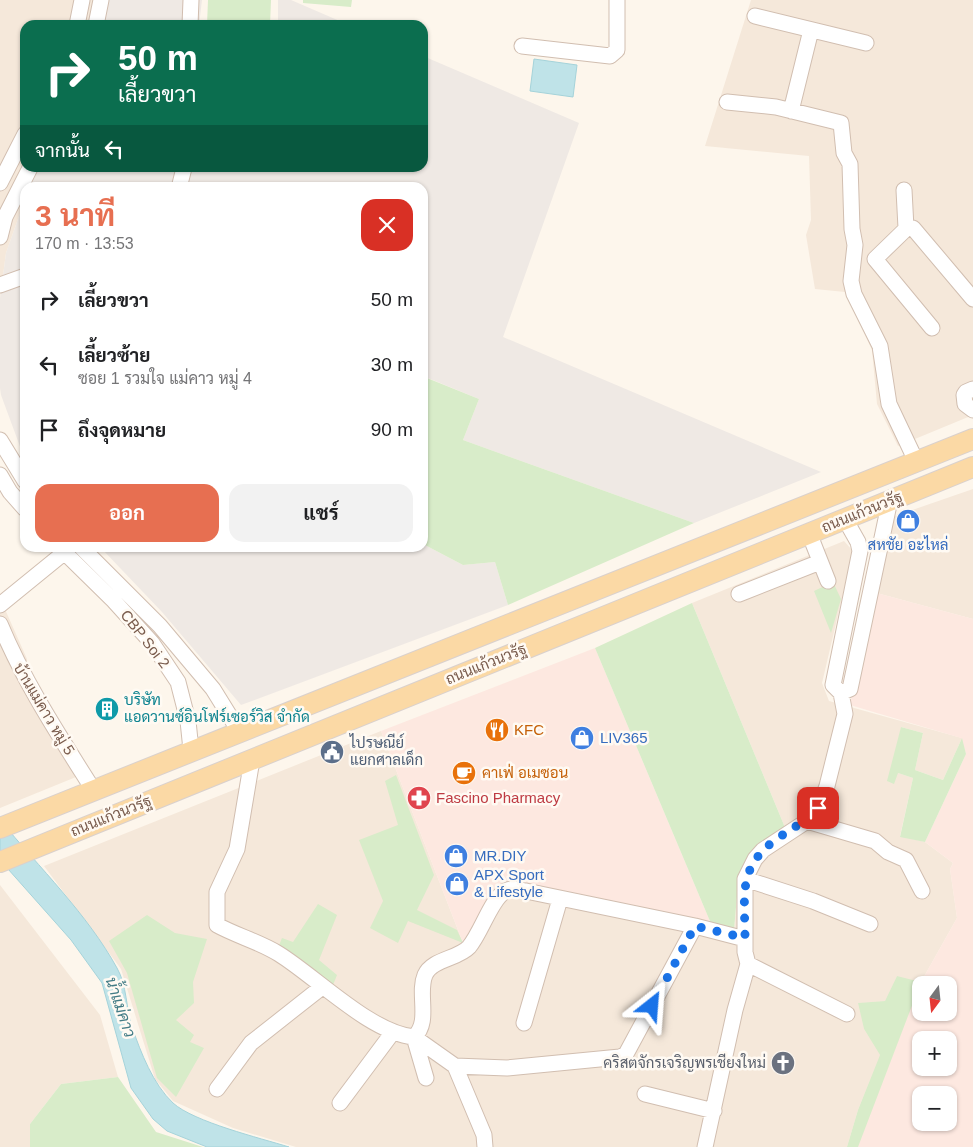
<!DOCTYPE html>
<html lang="th">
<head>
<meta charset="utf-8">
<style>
	:root { --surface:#fff; --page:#f2f2f2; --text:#202124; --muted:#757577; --accent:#e76f51 }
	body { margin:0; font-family:Helvetica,Sarabun,sans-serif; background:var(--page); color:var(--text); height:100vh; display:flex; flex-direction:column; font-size:19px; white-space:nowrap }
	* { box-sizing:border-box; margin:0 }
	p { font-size:16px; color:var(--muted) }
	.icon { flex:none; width:28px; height:28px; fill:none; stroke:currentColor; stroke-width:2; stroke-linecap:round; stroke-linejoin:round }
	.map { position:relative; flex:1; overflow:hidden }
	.details { position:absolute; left:20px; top:182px; width:408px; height:370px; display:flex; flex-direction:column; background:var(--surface); border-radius:15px; box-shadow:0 1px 4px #0004 }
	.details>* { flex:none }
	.guide { position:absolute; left:20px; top:20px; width:408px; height:152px; border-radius:15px; box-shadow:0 1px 4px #0004; background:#0b6e4f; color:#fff; overflow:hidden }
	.needle { width:32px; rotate:195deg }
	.tools { position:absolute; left:912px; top:976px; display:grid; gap:10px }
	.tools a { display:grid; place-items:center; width:45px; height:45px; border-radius:10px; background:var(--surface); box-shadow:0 1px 4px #0004; font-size:25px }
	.pin { position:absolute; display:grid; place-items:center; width:42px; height:42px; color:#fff; margin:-21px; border-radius:10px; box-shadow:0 2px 8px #0006 }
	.me { position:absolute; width:55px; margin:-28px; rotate:28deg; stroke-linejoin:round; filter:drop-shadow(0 0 4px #0008) }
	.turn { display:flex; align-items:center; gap:18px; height:105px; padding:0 15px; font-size:22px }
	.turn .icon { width:65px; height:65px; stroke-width:2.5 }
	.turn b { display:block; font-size:35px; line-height:42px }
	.then { display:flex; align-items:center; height:48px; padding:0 15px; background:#0003; gap:10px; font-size:19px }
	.round { display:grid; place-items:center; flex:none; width:52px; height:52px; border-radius:15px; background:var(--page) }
	.overview { display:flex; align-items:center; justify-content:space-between; height:85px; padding:0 15px }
	h1 { font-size:30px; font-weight:700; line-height:38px; color:var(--accent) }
	.button { display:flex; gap:10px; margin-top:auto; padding:10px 15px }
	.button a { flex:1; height:58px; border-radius:15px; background:var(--accent); color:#fff; font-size:20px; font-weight:700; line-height:58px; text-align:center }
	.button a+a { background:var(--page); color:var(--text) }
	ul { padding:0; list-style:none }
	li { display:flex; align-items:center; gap:15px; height:65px; padding:0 15px }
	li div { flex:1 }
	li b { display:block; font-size:19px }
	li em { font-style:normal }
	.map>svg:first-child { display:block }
	.residential { fill:#f5e8da }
	.commercial { fill:#fde8e0; fill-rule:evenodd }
	.industrial { fill:#efe9e4 }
	.green { fill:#d8ecc9 }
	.water { fill:#bfe3e8; stroke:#a5d3da }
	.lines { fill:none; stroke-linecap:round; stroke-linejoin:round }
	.minor-casing { stroke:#d1beb0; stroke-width:17 }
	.major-casing { stroke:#dad1cd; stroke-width:22 }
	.minor { stroke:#fff; stroke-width:15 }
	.major { stroke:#fbd9a5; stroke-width:20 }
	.route { stroke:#1a73e8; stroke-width:9; stroke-dasharray:0 16.2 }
	.labels { text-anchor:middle; stroke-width:5; stroke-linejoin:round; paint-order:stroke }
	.street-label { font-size:15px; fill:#7a5c4d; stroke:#fffaf3 }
	.shop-label { font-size:15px; fill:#366cbe; stroke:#fffaf3; text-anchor:start }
	.culture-label { font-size:15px; fill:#0d838f; stroke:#fffaf3; text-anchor:start }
	.food-label { font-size:15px; fill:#c56008; stroke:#fffaf3; text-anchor:start }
	.service-label { font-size:15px; fill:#4e5e75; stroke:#fffaf3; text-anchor:start }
	.health-label { font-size:15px; fill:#be3a42; stroke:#fffaf3; text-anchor:start }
	.worship-label { font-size:15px; fill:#5b616d; stroke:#fffaf3; text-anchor:end }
	.water-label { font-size:16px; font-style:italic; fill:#437c86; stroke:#fffaf3 }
</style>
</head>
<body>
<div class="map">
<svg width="973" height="1147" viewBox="0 0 973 1147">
	<rect width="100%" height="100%" fill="#fdf6ec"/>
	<path class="residential" d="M0 0H109L102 25H25V168H36L29 187 25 188V199L6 253 0 298Z
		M751 0H973V415L898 446 877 404 872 350 845 292 815 289 806 235 811 220 809 156 705 146Z
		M973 489V619L873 592 895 516Z
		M844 541 853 551 822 683 829 701 962 738 943 780 915 770 923 733 901 727 898 773 913 778 900 836 925 842 953 863 950 869 957 918 921 982 885 1001 864 1029 881 1054 858 1110 847 1147H296L233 1128 173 1101 155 1079 121 969 44 866 381 731 463 943 499 884 734 930 739 874 786 830 692 603Z
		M0 598 27 659 28 696 76 777 0 808Z
		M0 885 100 1015 118 1077 61 1084 30 1124V1147H0Z"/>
	<path class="commercial" d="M873 592 973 619V1147H847L858 1110 880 1055 864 1029 858 1003 885 1001 897 976 921 982 957 918 950 869 953 863 925 842 966 754 961 738 850 705ZM921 985H949V1012H921ZM921 1040H949V1068H921ZM921 1095H949V1122H921Z
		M595 648 712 926 499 884 463 943 381 731Z"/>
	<path class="industrial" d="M109 0H202L199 25H102Z
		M278 0H291L349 25H278Z
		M423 56 579 123 503 337 821 472 694 523 463 440 479 399 423 376 422 188H29L36 168H422Z
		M25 199V460L1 395 0 388V298L6 253Z
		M423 544 463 565 495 562 508 605 241 705 162 612 101 548H422Z"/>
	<path class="green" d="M208 0H271L270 25H207Z
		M303 0H352L351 7 303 3Z
		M422 376 479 399 463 440 694 523 508 605 495 562 463 565 423 544Z
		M833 582 841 599 831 633 814 591Z
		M692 603 786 830 739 874 734 930 712 926 595 648Z
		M901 727 923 733 915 770 943 780 962 738 966 754 925 842 900 837 913 778 898 773 894 784 887 781Z
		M396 775 434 875 417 910 457 930 463 943 408 921 398 943 370 928 383 901 359 840 398 825 385 781Z
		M318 904 337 915 319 960 337 975 333 985 278 948 282 938 293 942Z
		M147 915 175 933 207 939 193 982 194 1003 176 1020 194 1035 190 1042 204 1048 176 1097 157 1078 127 973 109 941Z
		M897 976 921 982 858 1147H847L858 1110 880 1055 864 1029 858 1003 885 1001Z
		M118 1077 156 1132 203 1147H30V1124L61 1084Z"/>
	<path class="water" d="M534 59 577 65 573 97 530 91Z
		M0 820C39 867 88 915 117 968 127 985 126 1009 132 1027 141 1053 153 1084 173 1103 194 1122 260 1138 289 1147H207L167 1131 153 1119 131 1088 102 983 71 940 0 860Z"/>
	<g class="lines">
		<g class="minor-casing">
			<path id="minor" d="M755 16 866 43
				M77 25 82 0
				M96 25 101 0
				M190 25 191 0
				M522 46 610 56 617 50V0
				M727 102 776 107 841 123 844 153 850 164 852 229 855 245 851 281 854 294 880 346 889 404 916 461
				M791 111 811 30
				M0 183 25 134
				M179 188 184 168
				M904 190 906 228
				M0 237 5 217 30 168
				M0 285 25 276
				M932 328 875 259 908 227 913 228 973 299
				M973 389 966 392 964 395 965 404 973 410
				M0 440 25 481
				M0 475 10 492 25 509
				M845 519 858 542 860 551 833 685 841 693 850 689 890 500
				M809 533 828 581
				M60 548 114 601 152 643 178 682 188 721 191 750
				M82 548 160 626 213 689 239 731
				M739 594 820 562
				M0 605 65 552
				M0 624C25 684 60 737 94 791
				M252 760 237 849 217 892V925C237 936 260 942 279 954 316 977 371 1033 414 1037 431 1022 417 994 425 975 432 959 458 959 469 947 481 933 491 900 504 892 510 887 519 890 526 891L695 926 745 939
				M807 821 875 841 888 852 906 860 922 891
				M745 879 813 901 870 924
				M748 964 847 1014
				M524 1023 560 899
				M414 1037 455 1066 507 1068 620 1057 626 1054 695 926
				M414 1037 426 1078
				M455 1066 484 1135 485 1147
				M217 1089 251 1043 322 987
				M645 1094 714 1111
				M340 1103 393 1032
				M705 1147 735 1010 748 964 745 952V879L755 859 763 850 807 821 819 808 827 786 845 714 841 693"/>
		</g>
		<g class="major-casing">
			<path id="major" d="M0 828 973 439
				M0 862 973 467"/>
		</g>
		<use href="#minor" class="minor"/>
		<use href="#major" class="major"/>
	</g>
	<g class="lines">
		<path class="route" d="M652 1006 695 926 745 938C745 894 737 867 778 838 793 828 806 821 818 808"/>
	</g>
	<defs>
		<g id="shop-disc" transform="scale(1.25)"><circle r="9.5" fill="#3f7fe0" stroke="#fffaf3"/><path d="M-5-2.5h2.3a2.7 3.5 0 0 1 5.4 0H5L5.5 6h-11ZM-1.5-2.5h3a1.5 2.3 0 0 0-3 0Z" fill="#fff"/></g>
		<g id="building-disc" transform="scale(1.25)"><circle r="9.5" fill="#0f9aa8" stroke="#fffaf3"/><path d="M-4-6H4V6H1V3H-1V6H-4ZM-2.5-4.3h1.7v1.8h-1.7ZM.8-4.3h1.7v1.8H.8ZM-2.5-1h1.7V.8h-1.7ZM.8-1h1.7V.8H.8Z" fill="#fff"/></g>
		<g id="restaurant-disc" transform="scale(1.25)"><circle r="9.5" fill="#e8710a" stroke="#fffaf3"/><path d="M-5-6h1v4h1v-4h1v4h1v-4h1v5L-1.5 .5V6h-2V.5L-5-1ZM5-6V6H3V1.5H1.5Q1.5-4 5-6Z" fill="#fff"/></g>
		<g id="civic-disc" transform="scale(1.25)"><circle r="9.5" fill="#5c6f8a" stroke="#fffaf3"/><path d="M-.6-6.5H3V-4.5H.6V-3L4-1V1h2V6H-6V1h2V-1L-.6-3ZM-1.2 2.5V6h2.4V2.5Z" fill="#fff"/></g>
		<g id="cafe-disc" transform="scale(1.25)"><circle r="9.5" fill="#e8710a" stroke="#fffaf3"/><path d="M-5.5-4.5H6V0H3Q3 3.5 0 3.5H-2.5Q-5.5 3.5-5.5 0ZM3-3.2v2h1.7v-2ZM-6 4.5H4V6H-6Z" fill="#fff"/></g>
		<g id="pharmacy-disc" transform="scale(1.25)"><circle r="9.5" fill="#e0444e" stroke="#fffaf3"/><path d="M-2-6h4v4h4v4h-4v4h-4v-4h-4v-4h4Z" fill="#fff"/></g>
		<g id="church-disc" transform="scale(1.25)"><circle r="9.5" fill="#6b7280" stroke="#fffaf3"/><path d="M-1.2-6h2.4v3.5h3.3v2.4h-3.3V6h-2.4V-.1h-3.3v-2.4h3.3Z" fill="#fff"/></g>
	</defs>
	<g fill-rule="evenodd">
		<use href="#shop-disc" x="908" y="521"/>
		<use href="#building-disc" x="107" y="709"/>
		<use href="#restaurant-disc" x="497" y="730"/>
		<use href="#shop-disc" x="582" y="738"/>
		<use href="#civic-disc" x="332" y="752"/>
		<use href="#cafe-disc" x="464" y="773"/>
		<use href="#pharmacy-disc" x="419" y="798"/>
		<use href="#shop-disc" x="456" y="856"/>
		<use href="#shop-disc" x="457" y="884"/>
		<use href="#church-disc" x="783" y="1063"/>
	</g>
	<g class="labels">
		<g class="street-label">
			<text transform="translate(862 512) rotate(-22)" y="5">ถนนแก้วนวรัฐ</text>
			<text transform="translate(145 639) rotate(52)" y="5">CBP Soi 2</text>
			<text transform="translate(486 664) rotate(-22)" y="5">ถนนแก้วนวรัฐ</text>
			<text transform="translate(44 709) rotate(59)" y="5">บ้านแม่คาว หมู่ 5</text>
			<text transform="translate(111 816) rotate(-22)" y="5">ถนนแก้วนวรัฐ</text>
		</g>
		<g class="shop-label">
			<text x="908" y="550" text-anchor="middle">สหชัย อะไหล่</text>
			<text x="600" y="743">LIV365</text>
			<text x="474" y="861">MR.DIY</text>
			<text x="474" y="880">APX Sport<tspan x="474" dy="17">&amp; Lifestyle</tspan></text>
		</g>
		<g class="culture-label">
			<text x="124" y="705">บริษัท<tspan x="124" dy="17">แอดวานซ์อินโฟร์เซอร์วิส จำกัด</tspan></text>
		</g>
		<g class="food-label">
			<text x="514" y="735">KFC</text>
			<text x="482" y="778">คาเฟ่ อเมซอน</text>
		</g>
		<g class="service-label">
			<text x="350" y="748">ไปรษณีย์<tspan x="350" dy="17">แยกศาลเด็ก</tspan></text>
		</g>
		<g class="health-label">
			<text x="436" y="803">Fascino Pharmacy</text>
		</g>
		<g class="worship-label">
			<text x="766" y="1068">คริสตจักรเจริญพรเชียงใหม่</text>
		</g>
		<g class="water-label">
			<text transform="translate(121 1007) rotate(71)" y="6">น้ำแม่คาว</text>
		</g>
	</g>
</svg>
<div class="tools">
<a><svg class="needle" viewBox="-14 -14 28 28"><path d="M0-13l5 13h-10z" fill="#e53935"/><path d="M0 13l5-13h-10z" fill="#757577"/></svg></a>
<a>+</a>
<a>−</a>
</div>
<div class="pin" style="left:818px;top:808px;background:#d93025"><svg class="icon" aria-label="arrive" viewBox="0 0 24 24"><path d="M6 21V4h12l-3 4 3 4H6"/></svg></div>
<svg class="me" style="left:652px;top:1006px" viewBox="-20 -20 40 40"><path d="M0-17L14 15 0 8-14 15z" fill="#1a73e8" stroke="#fff" stroke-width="4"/></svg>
<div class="guide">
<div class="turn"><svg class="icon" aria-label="right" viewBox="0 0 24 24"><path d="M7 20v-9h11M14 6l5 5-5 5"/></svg><div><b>50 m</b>เลี้ยวขวา</div></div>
<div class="then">จากนั้น<svg class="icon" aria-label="left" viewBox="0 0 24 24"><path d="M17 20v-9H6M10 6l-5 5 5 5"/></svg></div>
</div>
<section class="details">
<div class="overview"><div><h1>3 นาที</h1><p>170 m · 13:53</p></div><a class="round" style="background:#d93025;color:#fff"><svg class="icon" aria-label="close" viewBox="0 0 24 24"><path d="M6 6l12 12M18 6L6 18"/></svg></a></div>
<ul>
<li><svg class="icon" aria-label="right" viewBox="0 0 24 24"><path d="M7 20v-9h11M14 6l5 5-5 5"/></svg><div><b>เลี้ยวขวา</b></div><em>50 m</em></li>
<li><svg class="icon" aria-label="left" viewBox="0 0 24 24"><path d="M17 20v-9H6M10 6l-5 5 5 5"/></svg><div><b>เลี้ยวซ้าย</b><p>ซอย 1 รวมใจ แม่คาว หมู่ 4</p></div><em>30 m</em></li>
<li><svg class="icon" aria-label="arrive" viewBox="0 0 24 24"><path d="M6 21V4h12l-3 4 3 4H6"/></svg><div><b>ถึงจุดหมาย</b></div><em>90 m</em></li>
</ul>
<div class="button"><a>ออก</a><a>แชร์</a></div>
</section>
</div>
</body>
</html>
